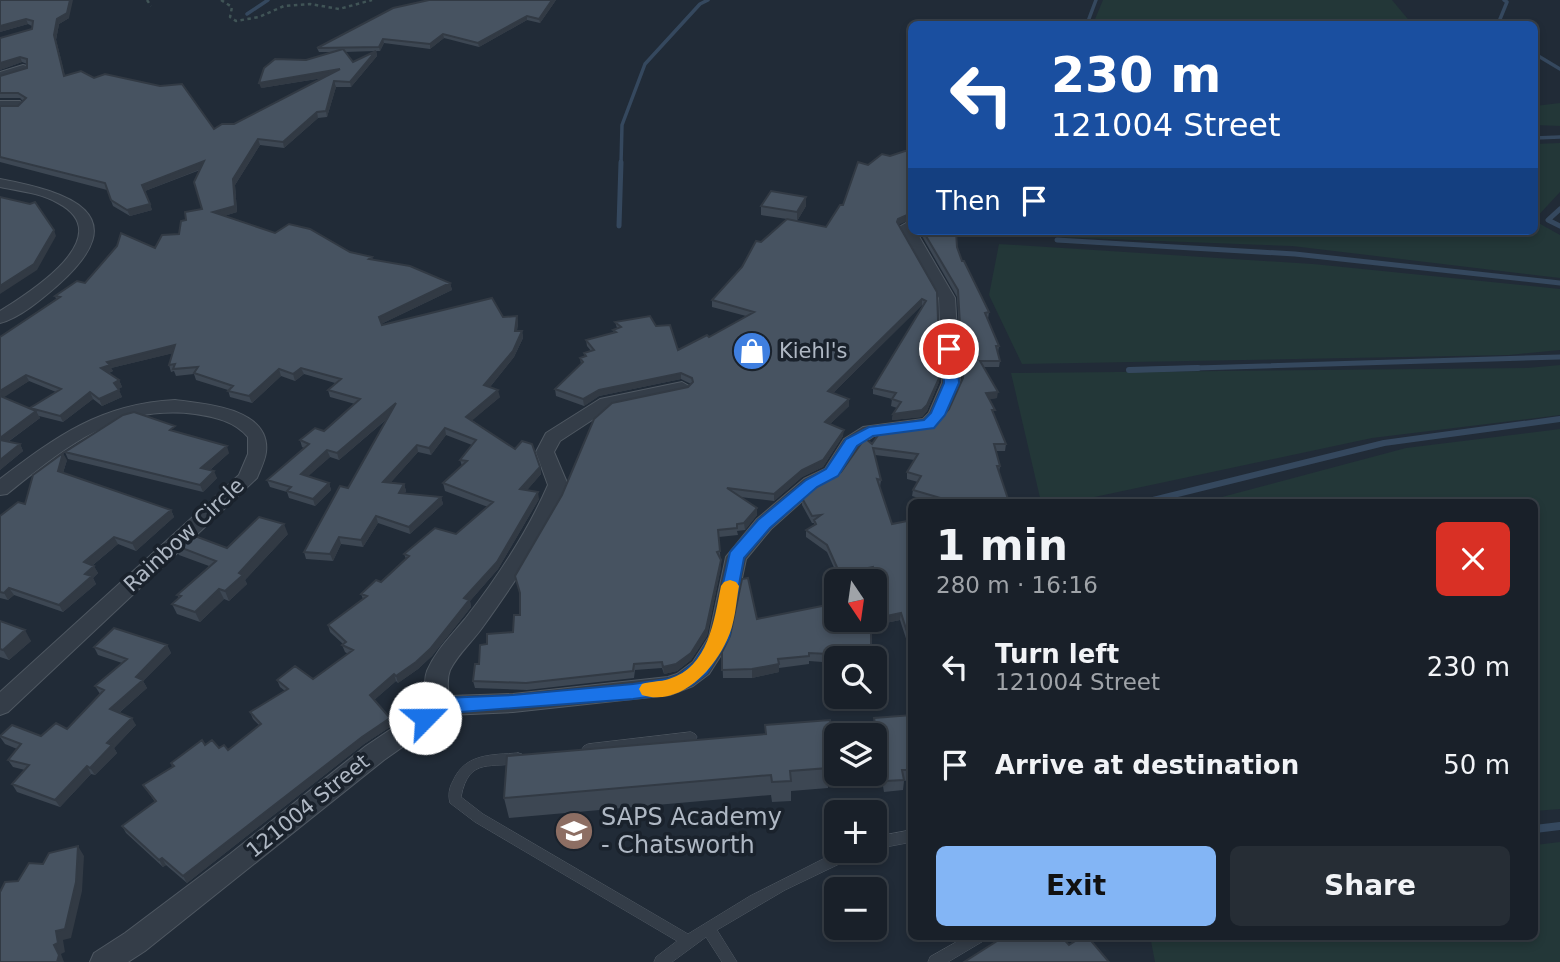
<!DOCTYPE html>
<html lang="en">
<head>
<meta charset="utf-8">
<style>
	:root { --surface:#192029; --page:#262d35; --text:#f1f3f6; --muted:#9fa3a8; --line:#373e46; --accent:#83b5f5 }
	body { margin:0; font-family:"DejaVu Sans",sans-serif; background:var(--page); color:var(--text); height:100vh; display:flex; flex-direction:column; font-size:26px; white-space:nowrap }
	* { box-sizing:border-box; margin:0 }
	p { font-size:23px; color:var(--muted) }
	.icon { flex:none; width:38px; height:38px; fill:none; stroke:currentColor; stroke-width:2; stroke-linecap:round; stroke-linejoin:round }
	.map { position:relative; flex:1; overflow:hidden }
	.drawer { position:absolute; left:908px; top:499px; width:630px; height:441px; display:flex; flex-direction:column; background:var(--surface); border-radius:10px; box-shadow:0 4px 10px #0003,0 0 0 2px var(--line) }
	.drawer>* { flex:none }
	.hud { position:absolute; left:908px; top:21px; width:630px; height:214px; border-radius:10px; box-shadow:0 4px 10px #0003,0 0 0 2px var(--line); background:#1a4fa0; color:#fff; overflow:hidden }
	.needle { width:46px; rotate:167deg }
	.fabs { position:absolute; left:824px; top:569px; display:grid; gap:14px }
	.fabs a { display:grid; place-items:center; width:63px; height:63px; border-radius:10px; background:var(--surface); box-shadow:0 4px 10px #0003,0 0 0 2px var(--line); font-size:35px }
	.pin { position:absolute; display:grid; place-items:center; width:60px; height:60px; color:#fff; margin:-30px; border:4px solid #fff; border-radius:50%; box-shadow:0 2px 7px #0007 }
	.me { position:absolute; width:77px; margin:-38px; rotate:67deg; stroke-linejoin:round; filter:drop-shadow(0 0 5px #0008) }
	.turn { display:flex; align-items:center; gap:24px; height:147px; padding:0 28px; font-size:32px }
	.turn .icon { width:91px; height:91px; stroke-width:2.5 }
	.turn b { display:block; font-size:49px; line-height:60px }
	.then { display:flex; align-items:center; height:66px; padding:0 28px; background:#0003; gap:14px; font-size:26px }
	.round { display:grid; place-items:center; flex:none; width:74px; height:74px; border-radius:10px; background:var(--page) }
	.headline { display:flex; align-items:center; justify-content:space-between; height:119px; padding:0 28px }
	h1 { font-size:42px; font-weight:600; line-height:52px }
	.cta { display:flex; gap:14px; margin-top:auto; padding:14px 28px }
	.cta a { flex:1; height:80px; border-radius:10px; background:var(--accent); color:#111; font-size:28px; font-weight:600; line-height:80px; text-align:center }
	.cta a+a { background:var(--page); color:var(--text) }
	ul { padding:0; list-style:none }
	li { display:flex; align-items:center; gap:21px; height:98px; padding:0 28px }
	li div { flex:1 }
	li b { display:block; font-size:26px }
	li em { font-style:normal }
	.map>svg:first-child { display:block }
	.green { fill:#233738 }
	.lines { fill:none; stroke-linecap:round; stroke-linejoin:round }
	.stream-far3 { stroke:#35485e; stroke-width:3.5 }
	.stream-far2 { stroke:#35485e; stroke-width:5 }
	.stream-far1 { stroke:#35485e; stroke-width:6 }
	.stream { stroke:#35485e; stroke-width:8 }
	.service-casing { stroke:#4f5862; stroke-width:1 }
	.minor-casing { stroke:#4f5862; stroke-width:2 }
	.path { stroke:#405456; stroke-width:2.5; stroke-dasharray:3.5 3.5; stroke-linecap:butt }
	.service { fill:#343d48; fill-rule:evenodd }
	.minor { fill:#343d48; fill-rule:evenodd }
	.wall { fill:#3d4753; fill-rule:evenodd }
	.shaded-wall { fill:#323a44 }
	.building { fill:#475361; stroke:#323a44; stroke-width:2 }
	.route { fill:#1a73e8; stroke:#114b97; stroke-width:2 }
	.slow { fill:#f59e0b }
	.labels { text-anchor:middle; stroke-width:7; stroke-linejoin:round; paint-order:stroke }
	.poi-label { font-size:21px; fill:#afb8c4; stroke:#1a222c; text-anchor:start }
	.street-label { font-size:21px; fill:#afb8c4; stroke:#1a222c }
	.near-poi-label { font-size:24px; fill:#afb8c4; stroke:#1a222c; text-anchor:start }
</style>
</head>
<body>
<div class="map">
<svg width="1560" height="962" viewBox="0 0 1560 962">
	<rect width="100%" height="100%" fill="#212b37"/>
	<path class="green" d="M1103 0H1392L1412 24H1093Z
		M1560 103V126L1535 125V106Z
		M1560 143V192L1535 219V144Z
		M1535 221 1560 235V278L1292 246 1029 236 1032 231H1535Z
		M999 244 1313 264 1560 289V350L1509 355 1022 364 989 295Z
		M1560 365V415L1372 438 1071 502H1041L1011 373 1527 368Z
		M1560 429V809L1535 811V502H1203L1406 448Z
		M1560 842V962H1155L1150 936H1535V845Z"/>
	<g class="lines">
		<path class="stream-far3" d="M247 14 268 0
			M1087 24 1096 0
			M1498 24 1507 2 1504 0
			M1535 54 1560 69
			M1535 138 1560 137
			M621 164 622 125 645 64 700 4 708 0"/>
		<path class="stream-far2" d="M1560 209 1548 220 1560 226
			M619 226 621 162
			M1057 240 1295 254 1560 283
			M1129 370 1560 357"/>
		<path class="stream-far1" d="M1129 370 1198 368
			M1149 501 1384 443 1560 419"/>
		<path class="stream" d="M1535 829 1560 826"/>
		<g class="service-casing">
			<path id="service" d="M691 732 695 734 697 737 695 740 691 742 588 754 584 752 582 749 584 746 588 744Z
				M518 753 522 754 524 758 522 762C492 770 469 755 461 797L483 814 688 934 750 896 827 857 841 850H861L860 854 785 890 717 930 737 962H722L706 937 672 962H654L656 957 677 941 475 822 450 803C448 795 449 788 453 781 465 753 492 755 518 753Z
				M912 830V842L875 849V837Z
				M967 936H987L985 940 948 962H928L930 957Z"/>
		</g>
		<g class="minor-casing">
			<path id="minor" d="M23 65 27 66V72L0 80V72Z
				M0 101H20L26 105 20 109H0Z
				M0 179C69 192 138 214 58 285 43 298 20 318 0 323V311C29 293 120 236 58 203 40 193 20 191 0 187Z
				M906 223 912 225V231H916L955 298 960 383 946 415 934 428 874 436 859 446 839 477 818 487 771 529 746 559 728 644 709 674 693 686 670 695 513 712 448 715 384 760 145 951 128 962H90L94 953 125 933 230 854 366 746 430 703C426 693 423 682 427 671 436 650 451 636 465 619 497 578 527 533 548 485L536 452 546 433 600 399 682 382 691 387 688 391 612 407 560 441 554 452 568 485C546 536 515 582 482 628 472 642 458 654 450 670 447 678 447 689 450 696L513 694 668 677 677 674 693 662 709 637 726 557 757 519 804 479 825 469 844 439 863 427 923 419 929 413 942 383 939 298 899 227Z
				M175 400C205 404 271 408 266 452 265 461 260 470 257 478L8 712 0 715V692L239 475 248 454V437C234 421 215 417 195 414 115 404 66 447 7 494L0 495V479C57 436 100 404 175 400Z"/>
		</g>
		<path class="path" d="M147 0 151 6
			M221 0 232 7 230 17 236 21 259 17 284 6 310 4 339 9 372 0"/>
		<use href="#service" class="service"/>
		<use href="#minor" class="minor"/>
	</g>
	<path class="wall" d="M0 0 69 18 59 24 56 40 65 76 94 78 214 129 234 124 323 78 261 88 306 60 332 52H319L317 48 426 0H556L540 23 527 20 479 47 444 38 430 49 384 43 380 51H376L377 56 351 87H336L327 117 318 118 284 148 260 145 235 185 237 212 224 216 275 233 372 257 373 260 450 283 452 290 381 324 382 325 517 316 518 323 517 331H522L523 338 514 357 490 387 500 397 472 420 540 467 541 474 527 490 539 499 498 569 470 601 471 607 432 656 418 669 398 683 396 681 374 700 390 718 393 725 364 744 187 883 166 865 163 867 126 833 122 826 155 802 143 785 172 767 171 763 205 745 228 750 259 725 253 719 250 712 285 691 280 687 277 680 313 679 348 654 345 652 342 645 343 644 330 632 328 625 363 599 361 594 381 582 406 559 404 554 456 534 488 507 445 491 443 483 462 466 460 460 472 445 446 435 431 455 418 452 391 482 404 484 406 491 405 493 441 497 443 504 410 534 378 523 363 547 341 544 333 561 306 559 304 552 348 488 387 419 339 460 330 457 308 476 329 483 331 490 315 506 289 498 287 492 270 487 267 480 304 448 302 447 300 440 324 431 355 404 330 397 328 390 335 383 304 374 295 381 281 376 252 403 230 397 228 390 196 380 194 374 176 376 174 371 171 372 169 365 173 353 111 368 113 371 109 373 119 380 122 387 118 389 122 397 102 406 93 399 63 422 39 416 40 418 8 442 20 444 23 451 0 470V337L56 299 55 296 85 283 155 248 179 234 186 220 202 209 200 170 145 191 152 210 130 216 113 206 107 190 0 162V106H18L23 101 20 98H0V76L27 68V64L22 62 0 70V38L32 29V26L28 24 0 32ZM375 51 353 62 345 52ZM29 381 56 392 30 408 31 409 3 397Z
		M912 151V222L907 221 898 224 937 292 940 376 939 382 927 411 922 417 892 420 893 414 897 408 891 406 892 399 873 394V388L923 306 922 305 833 393 849 406 830 424 843 436 823 467 802 477 774 501 740 497 757 508V515L745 530 737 531 738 535 719 537 721 567 707 636 691 660 677 671 664 674 662 668 635 670 634 678 527 690 475 688 473 681 487 644 513 632 520 615V595L515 576 691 384 681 379 599 396 584 406 556 396 555 389 581 364 580 358 585 356 584 353 591 351 587 346 586 340 614 333 613 330 617 328 615 322 656 326 678 350 709 337 746 316 712 307V300L742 267 761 242 787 219 761 215V206L806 197V206L797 221 826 227 843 205 868 165 890 156Z
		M919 231H956L957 247 962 261 989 312 988 319 999 346 998 352H997L1000 361 999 367H984L997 398 989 399 994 416 1006 444 1005 451H996L1000 466 999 472 1009 502H931L912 496 913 490 918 482 907 479V472L915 460 875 455 881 480 880 487 879 486 892 524 912 520V657L900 620 881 624 875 610V597L881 596 872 574 840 581 827 552 806 537V530L814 525V523H812L802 505V498L841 472 872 444 937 423 949 409 962 380 957 297Z
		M177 432 229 453 210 470 217 478 203 492 68 459 65 452Z
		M67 460 63 473 171 510 174 517 136 551 118 544 93 565 98 573 93 578 96 584 63 612 14 595 8 600 0 598V516L25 504Z
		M288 534 245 580 247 584 229 601 224 599 200 622 177 614 172 604 179 598 177 595 209 566 179 555 174 545 227 548Z
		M833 610 871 620V658H836V663L809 661V664L779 668V672L752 678H723L722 652 757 619Z
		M0 621 31 641 9 660 0 657Z
		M167 645 171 653 143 681 147 688 119 713 136 725 114 748 117 753 95 775 91 774 60 807 17 792 12 784 25 770 13 767 8 760 17 749 5 744 0 737 41 736 67 729 100 694 95 686 122 663 98 655 94 647Z
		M912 715V780L904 781 903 790 884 792 873 729 874 718Z
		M765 725 835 747 834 767H828V788L791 791V801L772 802 771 795 509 818 504 798 765 734Z"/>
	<path class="shaded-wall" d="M70 0H73L69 18 59 24 56 40 67 82 54 35 57 19Z
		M552 0H556L540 23 539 19Z
		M527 16V20L479 47 478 43Z
		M26 19 28 24 0 32V26Z
		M443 34 444 38 430 49V44Z
		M383 39 384 43 380 51 379 47Z
		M376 51 377 56 351 87 350 82Z
		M20 57 22 62 0 70V63Z
		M340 69 341 75 261 88 259 83Z
		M334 81 336 87 327 117 326 111Z
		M317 112 318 118 284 148 283 142Z
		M258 139 260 145 235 185 237 212 215 219 213 212Z
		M204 161 206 167 145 191 142 185Z
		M806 197V206L797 221V212Z
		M150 204 152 210 130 216 127 210Z
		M907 215V221L898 225 897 228 898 219Z
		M54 230 56 236 37 270 0 294V286Z
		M450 283 452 290 381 324 379 317Z
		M922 299V305L828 398V391Z
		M517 316 518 323 516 337 515 331Z
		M522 331 523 338 514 357 486 392 484 385Z
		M175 345 178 352 111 368 113 371 104 374 101 368 107 362Z
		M301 368 304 374 295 381 293 374Z
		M279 369 281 376 252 403 249 396Z
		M681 373V379L599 396 584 406 583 399 599 390Z
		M26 375 29 381 0 400V391Z
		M940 376 939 382 927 411 922 417 892 420 893 414Z
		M119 380 122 387 117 390 114 383Z
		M119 390 122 397 102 406 99 399Z
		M498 390 500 397 468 424 466 417Z
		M90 392 93 399 63 422 60 416Z
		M998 392 997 398 985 400 986 393Z
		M849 399V406L825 429V422Z
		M396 403 397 410 339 460 337 453Z
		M36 411 40 418 2 446 0 443V438Z
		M445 428 446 435 431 455 429 448Z
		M844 430 843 436 823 467 802 477 774 501V494Z
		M20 444 23 451 0 470V460Z
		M417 445 418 452 385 489 383 482Z
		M227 446 229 453 204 475 201 468Z
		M327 450 330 457 303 481 301 474Z
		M63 453 67 460 61 479 58 471Z
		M540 467 541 474 522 496 520 489Z
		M214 471 217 478 203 492 200 485Z
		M329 483 331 490 315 506 313 499Z
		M404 484 406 491 401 500 399 493Z
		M538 492 539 499 498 569 470 601 471 607 432 656 418 669 398 683 396 676 464 598Z
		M441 497 443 504 410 534 409 527Z
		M757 508V515L745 530 744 523Z
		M171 510 174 517 136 551 132 543Z
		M376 516 378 523 363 547 361 540Z
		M284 524 288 534 245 580 247 584 229 601 225 591 239 573Z
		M114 537 118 544 88 569 84 562Z
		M339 537 341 544 333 561 330 554Z
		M721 560V567L707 636 691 660 677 671 664 674 663 667Z
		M94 566 98 573 93 578 96 584 63 612 59 605 85 574Z
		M873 567 872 574 840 581V574Z
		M9 588 14 595 8 600 4 593Z
		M219 589 224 599 200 622 195 612Z
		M901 613 900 620 881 624 882 617Z
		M25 630 31 641 9 660 3 650Z
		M167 645 171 653 143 681 147 688 114 717 110 709 136 677Z
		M779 664V672L752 678V669Z
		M394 674 396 681 372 702 370 695Z
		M132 718 136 725 114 748 117 753 95 775 90 768 107 743Z
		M390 718 393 725 364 744 187 883 183 876 362 737Z
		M87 766 91 774 60 807 55 800Z
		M78 846 84 856 82 891 71 938 63 940 65 952 61 954 64 962H57L54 945 56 931Z
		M162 858 166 865 163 867 159 860Z"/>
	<path class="building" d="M0 0H70L67 13 57 19 54 35 64 76 81 71 94 78 105 74 160 86 182 84 214 129 222 124H234L340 69 259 83 264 68 275 59 306 60 343 49 353 62 376 51 350 82 334 81 326 111 317 112 283 142 258 139 233 179 235 206 213 212 275 233 289 224 310 229 350 252 372 257 369 259 410 266 450 283 379 317 382 325 492 298 503 317 517 316 515 331H522L513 351 484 385 498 390 466 417 515 449 522 441 532 444 540 467 520 489 538 492 497 562 464 598 469 600 430 649 416 662 396 676 394 674 370 695 390 718 362 737 183 876 162 858 159 860 122 826 156 801 143 785 174 766 171 763 202 740 205 745 212 740 219 748 224 745 228 750 261 724 250 712 288 689 277 680 295 666 313 679 353 650 342 645 346 642 328 625 367 596 361 594 376 580 381 582 409 556 404 554 435 528 456 534 493 502 443 483 467 461 460 460 476 440 445 428 429 448 417 445 383 482 404 484 399 493 441 497 409 527 376 516 361 540 339 537 330 554 304 552 340 486 348 488 396 403 337 453 327 450 301 474 329 483 313 499 287 491 291 487 267 480 309 444 300 440 315 428 324 431 360 399 328 390 341 379 301 368 293 374 279 369 249 396 228 391 233 386 194 373 198 367 173 369 175 364 169 365 175 345 107 362 110 365 101 368 119 380 114 383 119 390 99 399 90 392 60 416 30 408 61 389 26 375 0 391V337L60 297 55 296 77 281 85 283 117 246 121 233 155 248 162 235 179 234 181 221 186 220 185 212 202 209 194 182 204 161 142 185 150 204 127 210 111 200 105 183 0 157V106H18L26 98 18 93H0V76L27 68V59L20 57 0 63V38L32 29 33 21 26 19 0 26Z
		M429 0H552L539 19 527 16 478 43 443 34 430 44 383 39 379 47 317 48 393 8Z
		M905 151H912V216L907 215 898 219 897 222 937 292 940 376 927 405 922 410 893 414 901 402 892 399 896 393 873 388 926 301 922 299 828 391 849 399 825 422 844 430 823 460 802 470 774 494 727 488 757 508 744 523 737 524V528L718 530 720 551 717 552 721 560 706 629 691 653 676 664 663 667 662 662 634 664 633 671 526 683 473 681 475 664H479L480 645 487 644V634L513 632 514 615H520V593L515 576 562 495 594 419 612 403 688 387 693 382 692 378 681 373 599 390 583 399 555 389 583 362 580 358 586 356 584 353 594 350 586 340 616 332 613 330 621 327 615 322 650 316 656 326 670 325 678 350 707 335 709 337 754 312 712 300 742 267 756 241 761 242 787 219 826 227 840 205H843L858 162 868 165 882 154 890 156Z
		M771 191 806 197 797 212 761 206Z
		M0 197 30 204 35 202 54 230 34 264 0 286Z
		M923 231H956L957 247 962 261H964L989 312 985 313 999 346H996L1000 361H980L998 392 986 393 995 410H992L1006 444H994L1000 466H997L1009 502H954L913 490 921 476 907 472 918 454 873 448 881 480 877 479 892 524 912 520V648L901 613 882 617 875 602V597L883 596 873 567 840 574 827 545 806 530 816 524 814 520 821 515 812 516 802 498 820 483 841 472 865 438 872 444 881 431 937 423 949 409 963 378 958 290Z
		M0 396 36 411 0 438Z
		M134 412 175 426 170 430 227 446 201 468 214 471 200 485 65 452 123 415Z
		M0 440 20 444 0 460Z
		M63 453 58 471 171 510 132 543 114 537 84 562 94 566 85 574 92 576 59 605 9 588 4 593 0 592V516L18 502 25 504 33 475Z
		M259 517 284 524 239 573 243 575 225 591 219 589 195 612 172 604 181 596 177 595 216 561 174 545 187 533 227 548Z
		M748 578 757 619 832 604 833 610H836V620H871V656L809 653V656L778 659 779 664 752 669 722 670V652L730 636 742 579Z
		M0 621 25 630 3 650 0 649Z
		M114 628 167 645 136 677 143 680 110 709 132 718 107 743 112 745 90 768 87 766 55 800 12 784 29 765 8 760 21 744 0 736 12 725 41 736 56 723 67 729 104 690 95 686 127 659 94 647Z
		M912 715V770H902L904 780 885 781 874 718Z
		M830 720 835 747H825L828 768 790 771 791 781 772 782 771 775 504 798 507 756 766 734 765 725Z
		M78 846 76 882 65 929 56 931 58 943 54 945 59 955 57 962H0V892L5 882 18 881 29 863 43 864 49 853Z
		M1005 936H1061L1069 945 1083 936H1087L1109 962H964Z"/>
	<path class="route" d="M949 345 956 349 959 383 945 415 934 428 873 436 857 446 838 476 817 487 770 528 744 558 729 638 707 673 692 685 670 694 633 699 447 713C437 720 430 728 418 724L415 718 418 713 443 698 513 695 633 684 668 679 679 675 694 663 711 637 730 552 758 520 806 480 826 469 846 439 869 427 924 420 931 413 944 383 942 349Z"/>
	<path class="slow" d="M730 580 736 582 739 586C736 603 735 624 727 640 713 671 679 707 642 695L639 689 642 684C651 681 660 682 669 679 709 667 714 620 721 586L724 582Z"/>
	<defs>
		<g id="shop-disc" transform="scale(2.0125)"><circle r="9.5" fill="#3f7fe0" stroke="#1a222c"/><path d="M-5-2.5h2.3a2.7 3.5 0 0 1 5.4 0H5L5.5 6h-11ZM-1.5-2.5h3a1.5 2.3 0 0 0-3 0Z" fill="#fff"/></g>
		<g id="university-disc" transform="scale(2.0125)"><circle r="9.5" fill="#8d6e63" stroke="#1a222c"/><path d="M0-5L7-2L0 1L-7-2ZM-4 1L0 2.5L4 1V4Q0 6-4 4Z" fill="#fff"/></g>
	</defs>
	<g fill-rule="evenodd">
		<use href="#shop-disc" x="752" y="351"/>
		<use href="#university-disc" x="574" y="831"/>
	</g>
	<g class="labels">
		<g class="poi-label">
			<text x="779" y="358">Kiehl's</text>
		</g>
		<g class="street-label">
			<text transform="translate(184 535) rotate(-43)" y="7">Rainbow Circle</text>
			<text transform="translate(308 806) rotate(-39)" y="7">121004 Street</text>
		</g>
		<g class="near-poi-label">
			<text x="601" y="825">SAPS Academy<tspan x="601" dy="28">- Chatsworth</tspan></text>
		</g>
	</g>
</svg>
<div class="fabs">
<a><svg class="needle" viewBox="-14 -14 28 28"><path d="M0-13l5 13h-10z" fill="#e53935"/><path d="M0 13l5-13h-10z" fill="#9fa3a8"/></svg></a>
<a><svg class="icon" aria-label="search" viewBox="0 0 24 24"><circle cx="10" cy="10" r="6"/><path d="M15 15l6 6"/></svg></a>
<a><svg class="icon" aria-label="layers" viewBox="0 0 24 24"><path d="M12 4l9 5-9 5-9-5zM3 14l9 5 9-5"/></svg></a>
<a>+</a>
<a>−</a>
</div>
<div class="pin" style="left:949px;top:349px;background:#d93025"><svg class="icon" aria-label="arrive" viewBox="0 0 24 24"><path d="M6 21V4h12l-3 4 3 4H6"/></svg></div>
<svg class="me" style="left:425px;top:718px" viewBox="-20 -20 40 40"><circle r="19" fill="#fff"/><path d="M0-13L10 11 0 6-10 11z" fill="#1a73e8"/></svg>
<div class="hud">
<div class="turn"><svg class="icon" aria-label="left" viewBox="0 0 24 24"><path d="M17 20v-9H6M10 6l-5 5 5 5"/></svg><div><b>230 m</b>121004 Street</div></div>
<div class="then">Then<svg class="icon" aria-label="arrive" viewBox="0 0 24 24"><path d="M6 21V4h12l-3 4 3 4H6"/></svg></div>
</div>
<section class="drawer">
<div class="headline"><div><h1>1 min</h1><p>280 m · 16:16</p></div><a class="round" style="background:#d93025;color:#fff"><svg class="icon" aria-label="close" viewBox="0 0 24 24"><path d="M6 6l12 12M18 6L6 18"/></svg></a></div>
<ul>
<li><svg class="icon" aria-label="left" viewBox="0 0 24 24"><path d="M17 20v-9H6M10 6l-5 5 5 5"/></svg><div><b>Turn left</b><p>121004 Street</p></div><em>230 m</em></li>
<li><svg class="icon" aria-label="arrive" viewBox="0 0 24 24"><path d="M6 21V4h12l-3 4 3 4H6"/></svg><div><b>Arrive at destination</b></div><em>50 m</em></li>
</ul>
<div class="cta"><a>Exit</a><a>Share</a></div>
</section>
</div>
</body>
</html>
